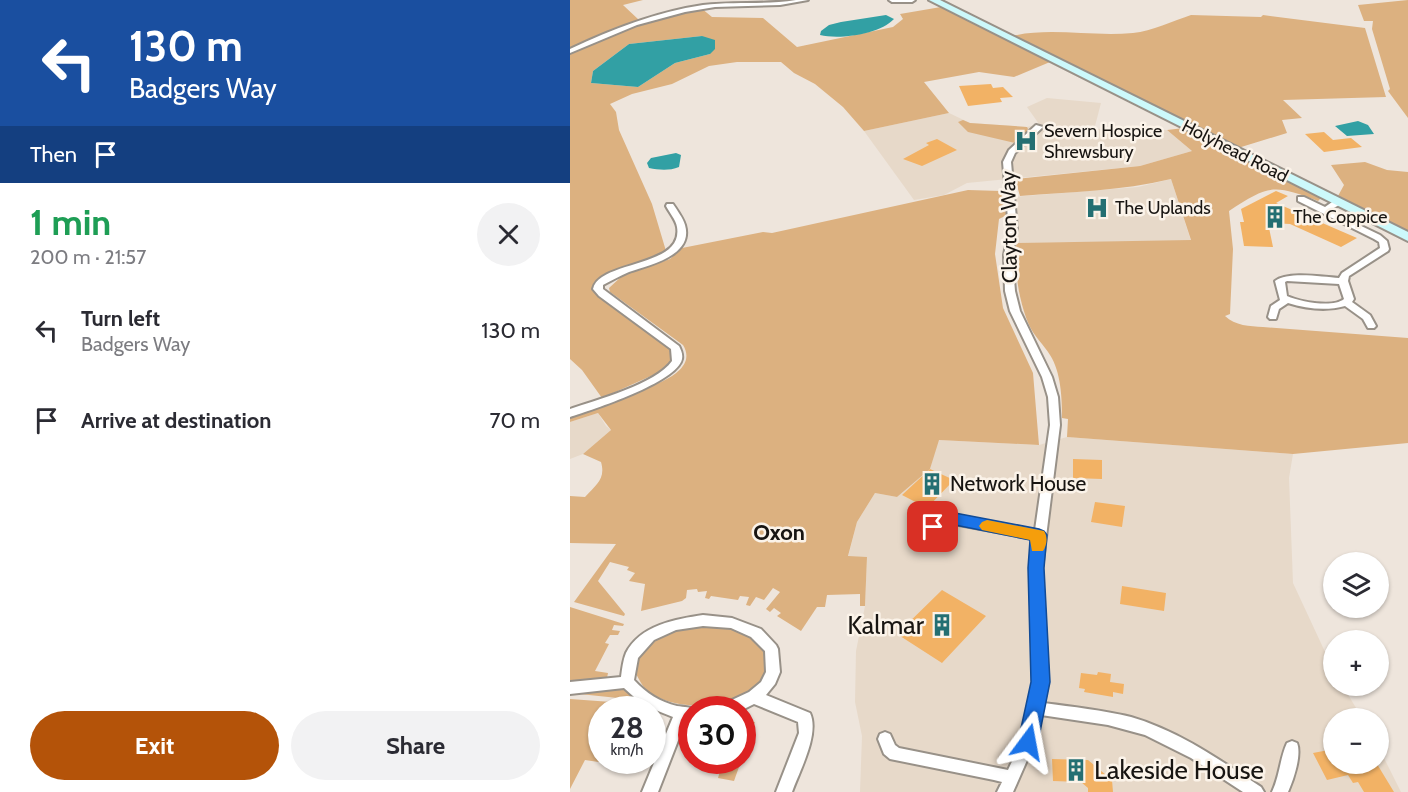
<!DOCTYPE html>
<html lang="en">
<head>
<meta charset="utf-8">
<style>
	:root { --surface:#fff; --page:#f2f2f3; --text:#2b2b33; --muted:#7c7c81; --accent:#b45309 }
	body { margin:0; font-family:Cabin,sans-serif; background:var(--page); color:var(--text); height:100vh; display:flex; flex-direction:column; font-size:22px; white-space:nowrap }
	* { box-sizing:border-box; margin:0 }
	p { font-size:20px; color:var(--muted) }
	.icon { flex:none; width:33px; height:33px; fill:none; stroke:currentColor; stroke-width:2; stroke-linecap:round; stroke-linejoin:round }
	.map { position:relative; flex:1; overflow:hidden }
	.sheet { display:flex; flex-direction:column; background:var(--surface); width:570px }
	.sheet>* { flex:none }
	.top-card { background:#1a4fa0; color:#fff; overflow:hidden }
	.controls { position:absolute; left:753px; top:552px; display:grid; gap:12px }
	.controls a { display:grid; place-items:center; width:66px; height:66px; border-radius:50%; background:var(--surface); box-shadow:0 2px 4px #0004; font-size:30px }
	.speed { position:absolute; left:18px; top:696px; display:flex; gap:12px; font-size:30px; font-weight:700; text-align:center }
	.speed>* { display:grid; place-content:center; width:78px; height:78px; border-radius:50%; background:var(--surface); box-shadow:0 2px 4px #0004; line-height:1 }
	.speed small { font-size:15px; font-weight:400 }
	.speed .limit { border:9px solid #d22; background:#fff; color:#111 }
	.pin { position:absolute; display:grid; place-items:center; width:51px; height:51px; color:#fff; margin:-26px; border-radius:12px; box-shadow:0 3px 9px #0006 }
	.me { position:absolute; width:66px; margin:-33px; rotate:13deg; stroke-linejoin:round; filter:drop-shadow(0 0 4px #0008) }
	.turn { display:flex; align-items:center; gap:21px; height:126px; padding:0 30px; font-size:27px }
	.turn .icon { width:78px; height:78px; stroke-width:2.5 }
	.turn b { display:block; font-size:42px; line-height:51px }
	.then { display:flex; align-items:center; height:57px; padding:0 30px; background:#0003; gap:12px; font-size:22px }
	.round { display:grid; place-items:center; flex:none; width:63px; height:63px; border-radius:32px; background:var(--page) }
	.overview { display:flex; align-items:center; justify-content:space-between; height:102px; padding:0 30px }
	h1 { font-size:36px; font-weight:800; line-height:45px; color:#1e9e55 }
	.button { display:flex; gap:12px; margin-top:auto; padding:12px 30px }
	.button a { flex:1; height:69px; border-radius:36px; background:var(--accent); color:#fff; font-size:24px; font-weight:800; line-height:69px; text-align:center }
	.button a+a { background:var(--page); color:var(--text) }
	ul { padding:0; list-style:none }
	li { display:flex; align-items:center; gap:18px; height:90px; padding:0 30px }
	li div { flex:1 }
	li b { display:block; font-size:22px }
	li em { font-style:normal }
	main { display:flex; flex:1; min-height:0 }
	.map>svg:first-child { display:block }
	.built { fill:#e7d9c9 }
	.green { fill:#dcb180; fill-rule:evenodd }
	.water { fill:#32a0a4 }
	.building { fill:#f2b265 }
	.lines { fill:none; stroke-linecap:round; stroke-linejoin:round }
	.street-casing { stroke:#989188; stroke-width:4 }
	.secondary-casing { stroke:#989188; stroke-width:4 }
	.street { fill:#fff; fill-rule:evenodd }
	.secondary { fill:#ccf9fb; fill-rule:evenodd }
	.route { fill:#1a73e8; stroke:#114b97; stroke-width:1.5 }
	.slow { fill:#f59e0b }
	.labels { text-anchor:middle; stroke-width:5; stroke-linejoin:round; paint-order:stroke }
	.far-poi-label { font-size:18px; fill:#181512; stroke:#fbf3e9; text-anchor:start }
	.far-street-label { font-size:18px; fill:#181512; stroke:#fbf3e9 }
	.street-label { font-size:21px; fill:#181512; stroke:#fbf3e9 }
	.poi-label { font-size:21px; fill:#181512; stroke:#fbf3e9; text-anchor:start }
	.neighbourhood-label { font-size:22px; font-weight:bold; fill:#181512; stroke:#fbf3e9 }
	.near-poi-label { font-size:26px; fill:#181512; stroke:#fbf3e9; text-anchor:end }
</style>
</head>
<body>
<main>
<section class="sheet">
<div class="top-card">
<div class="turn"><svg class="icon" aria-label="left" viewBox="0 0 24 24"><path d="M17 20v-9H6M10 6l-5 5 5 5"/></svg><div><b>130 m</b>Badgers Way</div></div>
<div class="then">Then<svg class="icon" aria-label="arrive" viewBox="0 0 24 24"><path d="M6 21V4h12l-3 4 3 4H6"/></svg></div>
</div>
<div class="overview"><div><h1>1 min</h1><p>200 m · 21:57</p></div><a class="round"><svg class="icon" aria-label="close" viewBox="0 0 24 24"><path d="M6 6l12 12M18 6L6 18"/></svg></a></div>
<ul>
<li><svg class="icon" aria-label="left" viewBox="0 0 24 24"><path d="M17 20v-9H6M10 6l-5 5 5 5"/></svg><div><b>Turn left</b><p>Badgers Way</p></div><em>130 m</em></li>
<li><svg class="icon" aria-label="arrive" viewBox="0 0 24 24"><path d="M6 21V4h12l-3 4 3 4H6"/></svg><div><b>Arrive at destination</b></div><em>70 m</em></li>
</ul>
<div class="button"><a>Exit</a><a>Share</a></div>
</section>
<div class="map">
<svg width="838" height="792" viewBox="0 0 838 792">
	<rect width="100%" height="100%" fill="#eee5dc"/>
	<path class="built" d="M477 98 531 103 525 126 528 129 597 130 622 151 570 166 397 183 374 195 344 200 294 131 379 113 400 123 457 127 469 124 457 107Z
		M601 179 621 241 445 243 444 197 568 187Z
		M28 413 36 426 41 430 13 454 0 459V422Z
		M497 437 723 454 719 478 723 583 763 669 764 686H773L792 718H764V764H808L809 748 831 792H290L292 736 285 702 286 651 295 606 297 557H278L287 522 305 493 327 497 360 469 368 440 469 445Z"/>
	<path class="green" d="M0 0H73L53 5 69 20 0 49Z
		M838 0V118L818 91 820 89 802 29 803 21H794L788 5Z
		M371 7 480 62 444 77 409 72 354 82 379 113 294 131 273 107 245 84 224 73 211 62H167L139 66 102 84 62 94 40 104 46 112 49 130 82 204 96 251 88 257 33 277 23 289 99 347 104 354 102 364 92 371 32 398 12 370 0 359V53L47 31 81 19 131 8 142 17 193 18 227 47 323 27 333 19 330 14ZM132 36 140 54 105 63 68 87 21 83 23 71 59 44Z
		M621 15 691 17 693 15 795 28 816 97 713 100 732 118 712 120 717 133 668 148 442 36C481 27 522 37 563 33 582 31 603 21 621 15Z
		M393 120 400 123 457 127 459 131 445 143 398 132 388 122Z
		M614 128 751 198 748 201C703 184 699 185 659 211L663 249 660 314 655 316C665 326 680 326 693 327L838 338V443L723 454 497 437 498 419 492 418C492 398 491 372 480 355 474 345 464 336 459 325 448 299 445 271 445 243L621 240 601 179C551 191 501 192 450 196L445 179 570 166 622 151 597 130Z
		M795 162 817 170 838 172V232L768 196 774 185 761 165Z
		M398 190 431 191 437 215 429 219 425 254 433 308 463 373 469 445 369 440 360 469 327 497 305 493 287 522 278 556 297 557 295 606H290V594L257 595 255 607H247L231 631 207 616 211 613 204 608 200 612 196 609 210 592 203 588 194 600 186 597 180 606 176 605 179 597 170 596 168 600 141 596 139 599 135 598 137 591 128 592 127 589 117 590 116 598 112 601 71 611 75 584 59 581 65 573 57 570 59 567 40 562 28 581 55 614 54 616 4 602 46 544 0 543V496L15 497C26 485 36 479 31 462L13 454 41 430 28 413 0 422V418L91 382C106 375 124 363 113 345L40 292 39 288 52 276 100 259 112 248 193 232 202 233Z
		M0 607 54 624 53 626 44 625 42 630 50 631 48 635H40L35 643 39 644 25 671 38 673 37 678 0 681Z
		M131 623C143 624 157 624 168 628 190 637 206 660 191 683 171 711 105 712 79 692 72 687 68 677 64 670 74 633 98 631 131 623Z
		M54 687 67 700 0 693Z
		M0 699 69 704 56 709 32 710V760L64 761 62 767 15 760 0 789Z
		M176 721 185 722 164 781 148 778 150 771 134 769 136 761 172 760 173 722Z"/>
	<path class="water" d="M316 15 324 19C310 34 270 40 250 35L251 31 259 25 271 22Z
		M132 36 145 40V49L140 54 105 63 68 87 21 83 23 71 59 44Z
		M788 121 798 125 804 134 777 136 765 126Z
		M106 153 111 155 109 167C99 171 89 170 79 168L77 163 81 158Z"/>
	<path class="building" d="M421 84 423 88 433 87 443 97 430 98 432 102 398 106 389 86Z
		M754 132 763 140 781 138 792 147 754 152 735 134Z
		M367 139 387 150 352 166 333 159 359 145 356 143Z
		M706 191 718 196 706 203 787 238 771 247 720 224 698 223 703 247 674 246 670 222H674L671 209Z
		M503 459 532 460V479L503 478Z
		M360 469 384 480 357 508 332 495Z
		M525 502 555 506 552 527 521 522Z
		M552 586 596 593 594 611 550 604Z
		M372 590 416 616 372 663 327 634Z
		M528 672 541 674 540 682 554 684 553 694 543 692V697L514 692 515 689 509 688 511 673 527 675Z
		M764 749V764H807L824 792H794L788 782 783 783 778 775 757 780 743 753Z
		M482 759 518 760 542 780 543 792H518V788L511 782 483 781Z"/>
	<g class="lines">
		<g class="street-casing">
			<path id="street" d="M226 0H238L210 5 145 7 115 12 67 25 0 53V49C42 29 86 12 133 5 164 1 195 5 226 0Z
				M319 0H345L342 2H322Z
				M466 125 473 127 445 153 441 162 447 230 442 255 445 291 450 311 482 377 488 397 490 425 472 569 478 682 474 703C503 707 532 710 561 717 609 731 650 760 691 787L694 792H673L621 758 575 735 538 725 471 715 465 742 443 792H427L432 782 424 780 320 759 314 754 308 739 310 734 315 732 320 734 325 745 329 748 438 770 451 742 464 682 460 569 464 539 378 523 372 525 363 539 359 541 355 539 353 536 364 519 378 515 465 530 480 425 478 397 472 377 440 311 435 291 434 255 439 230 433 162 439 150Z
				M728 197H734L755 207 765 200H771V204L760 210 762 212 810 235 817 241 819 249 818 251 779 276 778 281 784 299 782 302 800 315 806 326 804 328H798L793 319 775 306C757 311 737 309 718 303L709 309 706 319H700L698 317 701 306 710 300 705 281C718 271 753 277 769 278L772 273 810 248 809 242 804 239 728 201ZM717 281 769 284 774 299C763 308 731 302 717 296L715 282Z
				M97 204H103C107 210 113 218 115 225 124 256 79 265 59 272 50 276 42 280 33 285V289L109 346C111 350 113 354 112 359 108 382 22 410 0 417V409C26 400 86 384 102 361L101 349 29 296 23 289C29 260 114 268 107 227 106 220 99 212 96 206Z
				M133 615 162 618 191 629 206 645 208 649 210 672 205 684 196 695 240 713C250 734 229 772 222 792H206L229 733 228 722 184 704 172 710H147L149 706 179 692 191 682 196 672 195 651 181 637 161 628 133 626 106 630 84 640 68 658 64 680C76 693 90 702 107 706 114 707 121 707 127 710H122V720H116L88 792H72L103 717 73 705 54 688 0 694V682L51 677C52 669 53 660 56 653 70 625 106 619 133 615Z
				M722 741 727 743C732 755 723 781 718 792H702C710 775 710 758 717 743Z"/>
		</g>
		<g class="secondary-casing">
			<path id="secondary" d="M359 0H370L838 232V241Z"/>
		</g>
		<use href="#street" class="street"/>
		<use href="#secondary" class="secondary"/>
	</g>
	<path class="route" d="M385 513 469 529 474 531 477 535 474 568 480 682 468 742 465 748 458 751 451 748 448 742 461 682 458 568 460 540 385 525 372 527 363 533 358 531 355 527 362 518Z"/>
	<path class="slow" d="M417 520 474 531C478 537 477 545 473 551H462L460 540 412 530 409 526 412 522Z"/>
	<defs>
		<g id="hospital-bare" transform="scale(1.8)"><path d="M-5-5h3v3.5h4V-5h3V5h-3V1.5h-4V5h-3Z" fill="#246f72" stroke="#fbf3e9" stroke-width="2.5" paint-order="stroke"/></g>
		<g id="building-bare" transform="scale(1.8)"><path d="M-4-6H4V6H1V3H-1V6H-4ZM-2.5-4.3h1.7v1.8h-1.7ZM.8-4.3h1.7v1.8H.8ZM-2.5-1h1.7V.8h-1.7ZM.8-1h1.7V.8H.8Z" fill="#246f72" stroke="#fbf3e9" stroke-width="2.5" paint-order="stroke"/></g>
	</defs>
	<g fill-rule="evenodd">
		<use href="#hospital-bare" x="456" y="141"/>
		<use href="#hospital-bare" x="527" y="208"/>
		<use href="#building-bare" x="705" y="217"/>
		<use href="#building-bare" x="362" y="484"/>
		<use href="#building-bare" x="372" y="625"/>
		<use href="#building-bare" x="506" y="770"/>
	</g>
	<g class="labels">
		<g class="far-poi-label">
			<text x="474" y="137">Severn Hospice<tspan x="474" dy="21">Shrewsbury</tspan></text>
			<text x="545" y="214">The Uplands</text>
			<text x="723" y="223">The Coppice</text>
		</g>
		<g class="far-street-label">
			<text transform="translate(665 151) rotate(27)" y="6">Holyhead Road</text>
		</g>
		<g class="street-label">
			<text transform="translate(439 227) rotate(-91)" y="7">Clayton Way</text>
		</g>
		<g class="poi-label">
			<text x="380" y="491">Network House</text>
		</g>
		<g class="neighbourhood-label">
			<text x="209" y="540">Oxon</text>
		</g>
		<g class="near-poi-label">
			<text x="354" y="634">Kalmar</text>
			<text x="524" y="779" text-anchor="start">Lakeside House</text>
		</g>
	</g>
</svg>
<div class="controls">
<a><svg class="icon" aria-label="layers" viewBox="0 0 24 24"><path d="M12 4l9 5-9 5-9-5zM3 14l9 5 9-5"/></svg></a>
<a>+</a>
<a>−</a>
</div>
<div class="speed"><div>28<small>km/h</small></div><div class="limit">30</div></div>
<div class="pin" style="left:363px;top:527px;background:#d93025"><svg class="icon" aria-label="arrive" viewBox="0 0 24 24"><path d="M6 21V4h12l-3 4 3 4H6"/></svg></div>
<svg class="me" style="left:458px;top:742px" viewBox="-20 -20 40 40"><path d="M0-17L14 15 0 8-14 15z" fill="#1a73e8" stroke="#fff" stroke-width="4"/></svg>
</div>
</main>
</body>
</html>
